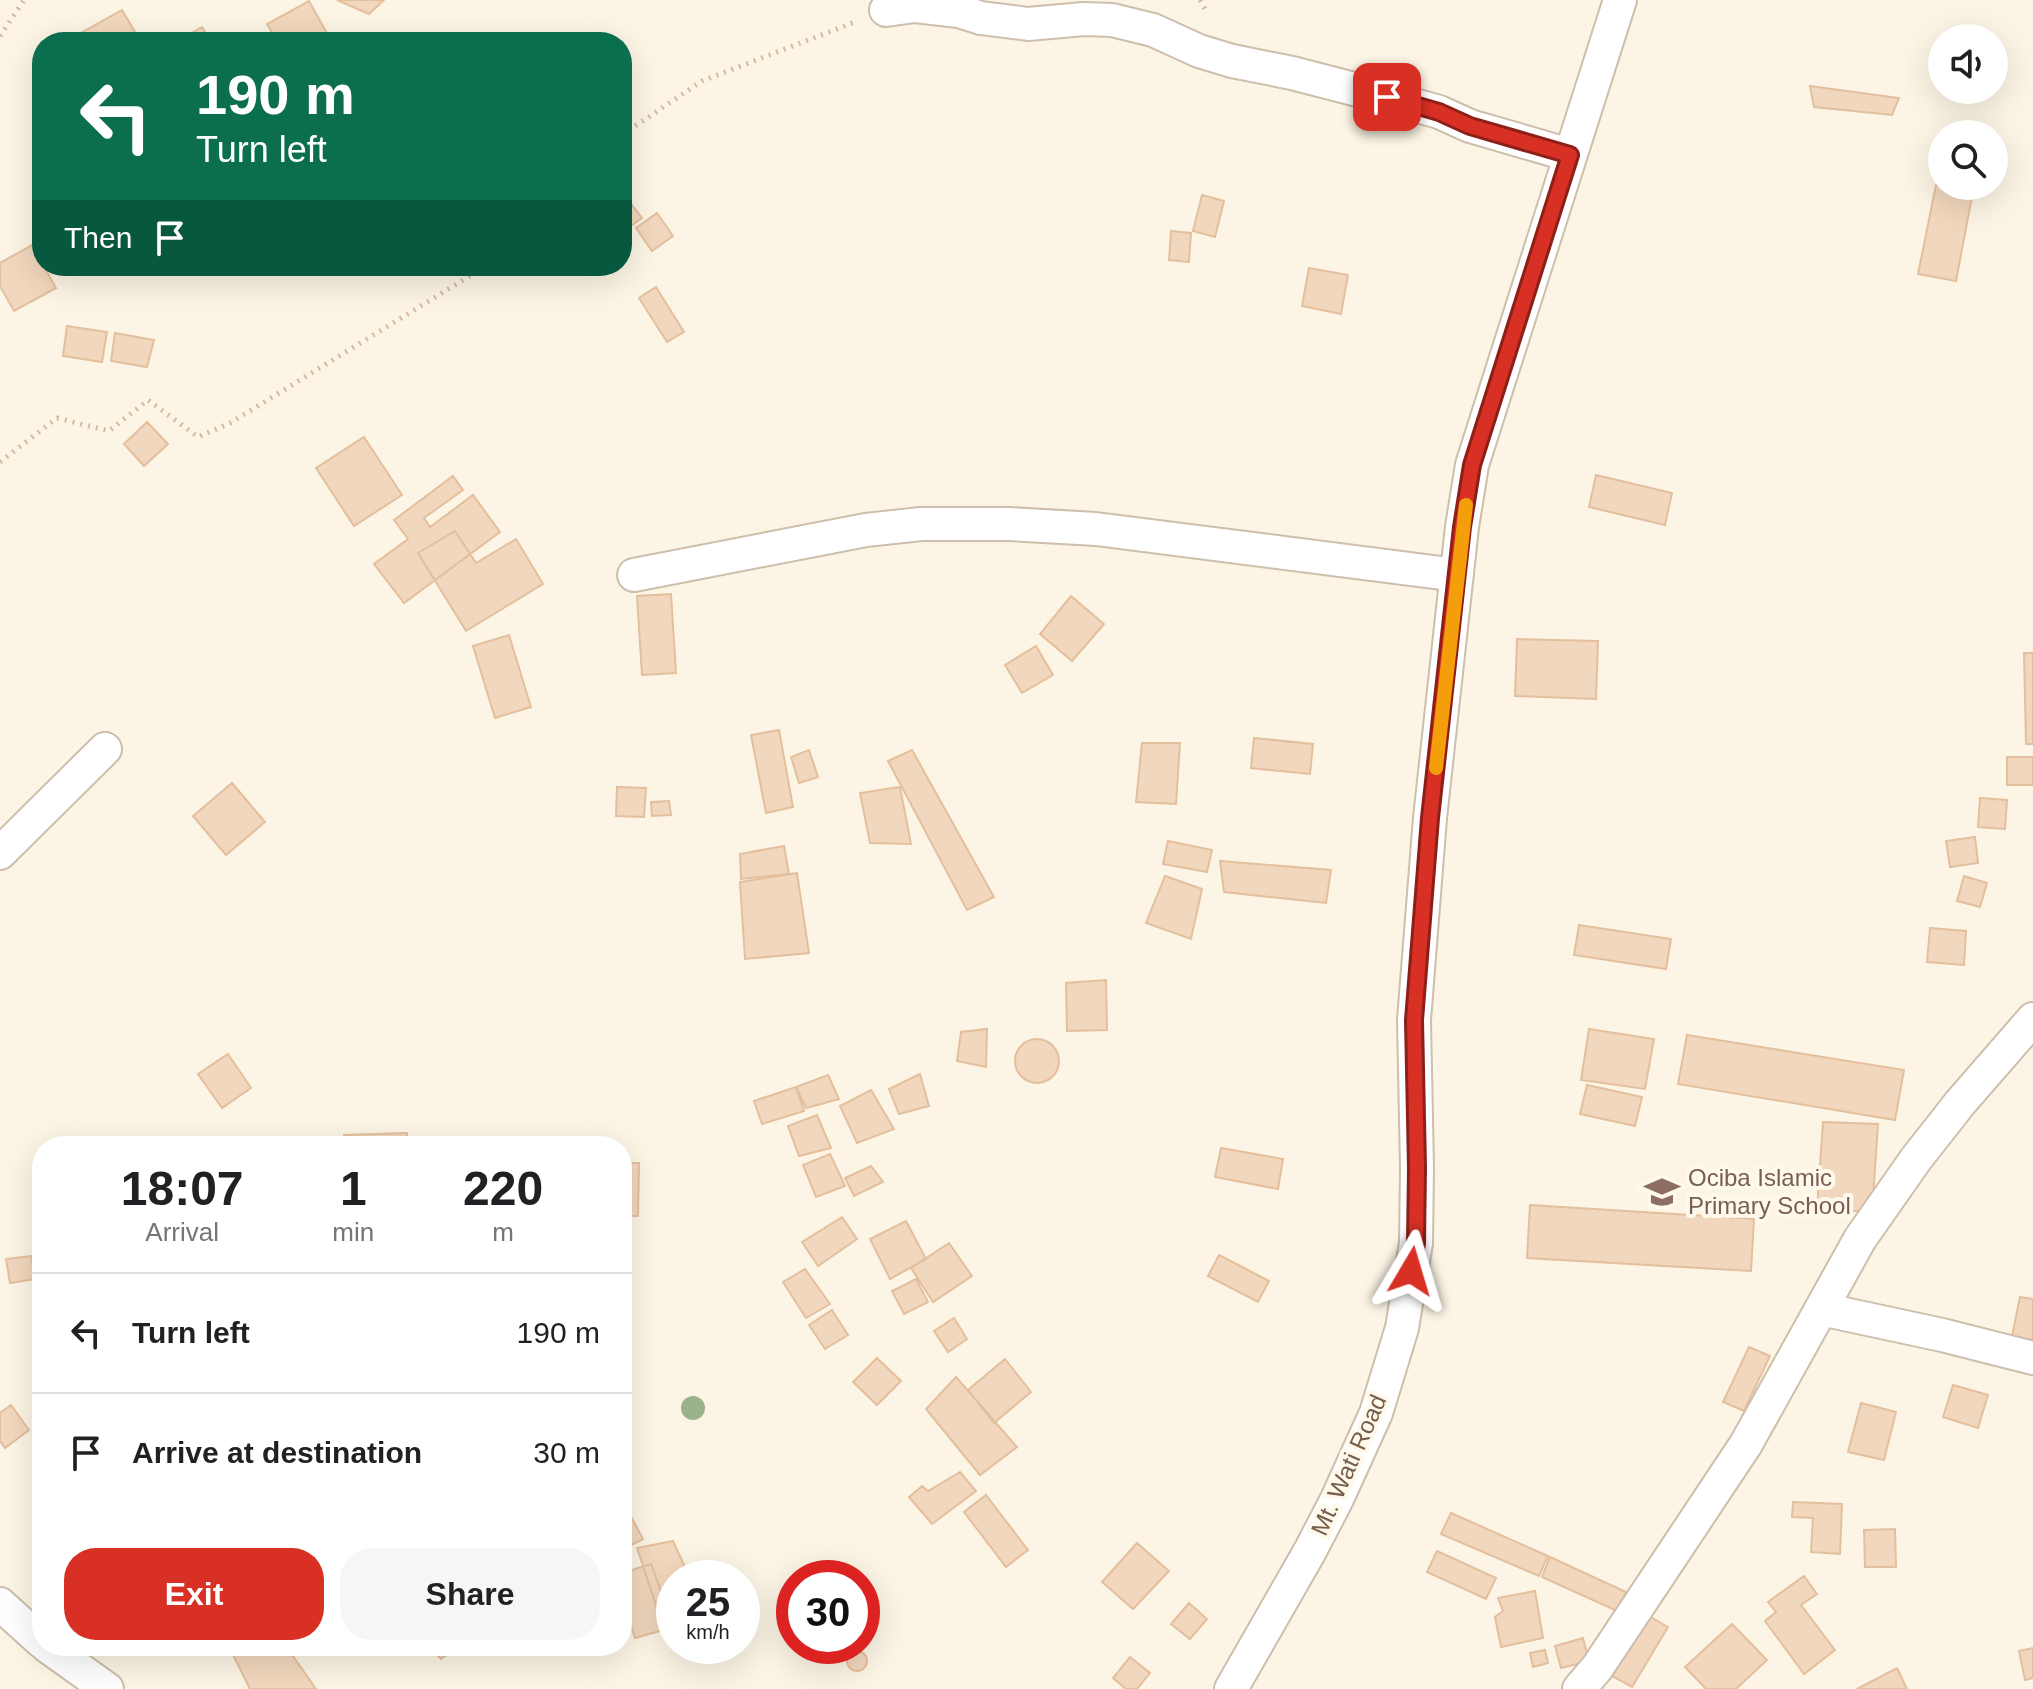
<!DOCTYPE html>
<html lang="en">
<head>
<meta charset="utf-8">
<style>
	:root { --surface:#fff; --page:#f6f6f6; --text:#202124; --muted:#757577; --line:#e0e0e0; --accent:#d93025 }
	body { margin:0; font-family:Helvetica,sans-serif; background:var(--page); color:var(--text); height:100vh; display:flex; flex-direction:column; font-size:30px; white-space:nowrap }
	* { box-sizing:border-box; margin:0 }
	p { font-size:26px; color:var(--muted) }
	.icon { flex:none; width:44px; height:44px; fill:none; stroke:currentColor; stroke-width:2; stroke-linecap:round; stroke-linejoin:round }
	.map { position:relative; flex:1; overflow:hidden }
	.panel { position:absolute; left:32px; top:1136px; width:600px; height:520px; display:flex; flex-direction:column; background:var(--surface); border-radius:32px; box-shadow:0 8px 32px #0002 }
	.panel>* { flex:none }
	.guide { position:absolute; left:32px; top:32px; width:600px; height:244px; border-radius:32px; box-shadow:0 8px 32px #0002; background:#0b6e4f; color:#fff; overflow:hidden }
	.fabs { position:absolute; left:1928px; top:24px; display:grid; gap:16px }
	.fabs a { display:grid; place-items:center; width:80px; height:80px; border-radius:50%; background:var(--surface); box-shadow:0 8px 32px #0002; font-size:40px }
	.speed { position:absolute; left:656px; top:1560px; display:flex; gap:16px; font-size:40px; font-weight:700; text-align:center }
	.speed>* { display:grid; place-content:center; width:104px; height:104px; border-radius:50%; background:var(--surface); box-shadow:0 8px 32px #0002; line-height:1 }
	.speed small { font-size:20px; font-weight:400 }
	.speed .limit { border:12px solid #d22; background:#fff; color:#111 }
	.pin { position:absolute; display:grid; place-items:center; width:68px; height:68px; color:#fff; margin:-34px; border-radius:16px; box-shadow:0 4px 12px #0006 }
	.me { position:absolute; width:88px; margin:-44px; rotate:7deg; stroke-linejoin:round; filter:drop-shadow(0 0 6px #0008) }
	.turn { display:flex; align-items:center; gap:28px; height:168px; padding:0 32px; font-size:36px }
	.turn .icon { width:104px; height:104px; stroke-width:2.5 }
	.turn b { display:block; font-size:56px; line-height:68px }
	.then { display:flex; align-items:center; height:76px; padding:0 32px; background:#0003; gap:16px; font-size:30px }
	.eta { display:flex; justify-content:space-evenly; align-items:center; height:136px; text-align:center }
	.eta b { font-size:48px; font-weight:800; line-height:56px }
	.action { display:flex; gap:16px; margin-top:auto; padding:16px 32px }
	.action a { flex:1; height:92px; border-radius:32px; background:var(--accent); color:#fff; font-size:32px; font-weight:800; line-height:92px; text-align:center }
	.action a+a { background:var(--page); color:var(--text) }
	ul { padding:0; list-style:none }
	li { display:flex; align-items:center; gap:24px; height:120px; padding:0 32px; border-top:2px solid var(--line) }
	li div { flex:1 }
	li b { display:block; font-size:30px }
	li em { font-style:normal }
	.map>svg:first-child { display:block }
	.building { fill:#f1d7bd; stroke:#e4bf9d; stroke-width:2 }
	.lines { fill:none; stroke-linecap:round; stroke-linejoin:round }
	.street-casing { stroke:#cebeac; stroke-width:36 }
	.path { stroke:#d6baa0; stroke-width:5; stroke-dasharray:2 6; stroke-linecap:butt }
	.street { stroke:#fff; stroke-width:32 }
	.tree { fill:#9cb28b }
	.route-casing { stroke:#8d1f18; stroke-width:20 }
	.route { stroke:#d93025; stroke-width:14 }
	.slow { stroke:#f59e0b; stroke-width:14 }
	.labels { text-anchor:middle; stroke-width:8; stroke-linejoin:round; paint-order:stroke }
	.education-label { font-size:24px; fill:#785e54; stroke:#fff9ec; text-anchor:start }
	.street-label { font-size:24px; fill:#755d4a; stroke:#fff9ec }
</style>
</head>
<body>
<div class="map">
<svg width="2033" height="1689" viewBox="0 0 2033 1689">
	<rect width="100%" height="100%" fill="#fcf5e5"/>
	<path class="building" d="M337 0H384L369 14Z
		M309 1 332 42H278L267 24Z
		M122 10 141 42H86L81 33Z
		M202 27 211 42H176Z
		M1810 86 1899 98 1892 115 1814 107Z
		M1942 183V186H1974L1956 281 1918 274 1936 185Z
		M622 192 642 218 622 232Z
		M1202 195 1224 201 1215 237 1193 231Z
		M657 213 673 236 652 251 636 228Z
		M1171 231 1191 233 1189 262 1169 260Z
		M32 245 56 288 14 311 0 286V263Z
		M1309 268 1348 275 1341 314 1302 306Z
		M656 287 684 332 667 342 639 298Z
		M67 326 107 332 102 362 63 356Z
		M115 333 154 340 147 367 111 361Z
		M147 422 168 444 144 466 124 444Z
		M364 437 402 495 354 526 316 468Z
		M1596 475 1672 493 1665 525 1589 507Z
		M453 476 463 490 424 518 430 527 473 495 500 532 404 603 374 564 408 539 394 520Z
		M455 531 476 563 516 539 543 584 466 631 418 553Z
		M671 594 676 673 642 675 637 596Z
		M1071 596 1104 624 1072 661 1040 634Z
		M509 635 531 707 495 718 473 646Z
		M1517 639 1598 641 1596 699 1515 696Z
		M1036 646 1053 675 1022 693 1005 665Z
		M2024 653H2033V744H2026Z
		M779 730 793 807 766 813 751 735Z
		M1254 738 1313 744 1310 774 1251 768Z
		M1142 743H1180L1176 804 1136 802Z
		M809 750 818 777 799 783 791 757Z
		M912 750 994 897 967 910 888 761Z
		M2007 757H2033V785H2007Z
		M232 783 265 822 226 855 193 816Z
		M617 787 646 788 644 817 616 816Z
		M900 787 911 844 870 843 860 793Z
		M1980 798 2007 800 2005 829 1978 827Z
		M669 801 671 815 652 816 651 802Z
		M1975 837 1978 863 1950 867 1946 841Z
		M1168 841 1212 850 1207 872 1163 864Z
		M784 846 789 874 741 879 740 854Z
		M1220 861 1331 870 1326 903 1224 892Z
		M797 873 809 953 745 959 740 882Z
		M1165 876 1202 889 1191 939 1146 923Z
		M1964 876 1987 883 1980 907 1957 901Z
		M1579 925 1671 939 1666 969 1574 955Z
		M1930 928 1966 931 1964 965 1927 962Z
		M1106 980 1107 1030 1067 1031 1066 983Z
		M987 1029 986 1067 957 1061 961 1032Z
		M1589 1029 1654 1039 1645 1089 1581 1080Z
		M1687 1035 1904 1070 1895 1120 1678 1084Z
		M1015 1061a22 22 0 1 1 44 0a22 22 0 1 1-44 0Z
		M228 1054 251 1088 222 1108 198 1074Z
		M920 1074 929 1106 899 1114 889 1089Z
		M828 1075 839 1099 806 1108 796 1087Z
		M1587 1085 1642 1097 1635 1126 1580 1114Z
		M796 1087 804 1111 762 1124 754 1101Z
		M871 1090 894 1129 857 1143 840 1106Z
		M817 1115 831 1148 799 1156 788 1126Z
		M1823 1122 1878 1124 1872 1212 1817 1209Z
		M407 1133V1146H344V1135Z
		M1221 1148 1283 1159 1278 1189 1215 1177Z
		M830 1154 845 1186 816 1197 803 1165Z
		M622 1163H639L638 1216H622Z
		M871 1166 883 1182 854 1196 845 1178Z
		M1530 1205 1754 1219 1751 1271 1527 1258Z
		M842 1217 857 1239 818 1266 802 1242Z
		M906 1221 926 1259 890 1279 870 1239Z
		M949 1243 972 1276 933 1302 911 1268Z
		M1219 1255 1269 1281 1258 1302 1208 1276Z
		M31 1256 35 1279 10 1283 6 1259Z
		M805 1269 830 1304 806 1318 783 1282Z
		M916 1279 928 1302 904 1314 892 1291Z
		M2020 1297 2033 1299V1340L2012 1336Z
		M832 1310 848 1335 825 1349 809 1325Z
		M954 1318 967 1339 948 1352 934 1331Z
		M1749 1347 1770 1356 1744 1411 1723 1402Z
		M877 1358 901 1381 877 1405 853 1382Z
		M1005 1359 1031 1392 994 1423 968 1390Z
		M956 1377 1017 1447 980 1475 926 1409Z
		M1953 1385 1988 1395 1978 1428 1943 1417Z
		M1861 1403 1896 1412 1884 1460 1848 1452Z
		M11 1405 29 1430 5 1448 0 1441V1413Z
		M960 1472 976 1491 932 1524 909 1497 922 1486 928 1491Z
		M986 1495 1028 1550 1006 1567 964 1512Z
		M622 1500 643 1539 622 1550Z
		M1793 1502 1842 1504 1840 1554 1811 1552 1813 1518 1792 1517Z
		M1451 1513 1548 1556 1539 1576 1441 1534Z
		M1895 1529 1896 1567H1865L1864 1530Z
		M673 1541 690 1578H674V1642L669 1644 637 1548Z
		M1137 1543 1169 1571 1133 1609 1102 1582Z
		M1437 1551 1496 1578 1486 1599 1427 1572Z
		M1550 1557 1626 1592 1617 1611 1542 1577Z
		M651 1564 674 1627 635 1638 622 1599V1573Z
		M1804 1576 1817 1594 1801 1605 1835 1650 1804 1674 1765 1621 1776 1612 1768 1602Z
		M1535 1591 1543 1638 1501 1647 1495 1617 1503 1611 1498 1598Z
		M1189 1603 1207 1619 1190 1639 1171 1624Z
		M1649 1616 1668 1627 1632 1687 1612 1676Z
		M1732 1624 1767 1660 1736 1689H1706L1685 1667Z
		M1583 1638 1589 1661 1561 1668 1555 1646Z
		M249 1646H286L316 1689H250L233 1655Z
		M428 1646H459L441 1659Z
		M2033 1648V1678L2025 1680 2019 1651Z
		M1545 1650 1548 1663 1533 1667 1530 1653Z
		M847 1661a10 10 0 1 1 20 0a10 10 0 1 1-20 0Z
		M1130 1657 1150 1673 1137 1689H1126L1113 1678Z
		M1897 1668 1907 1689H1857Z"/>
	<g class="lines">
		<g class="street-casing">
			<path id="street" d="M886 10 915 6 959 11 981 18 1028 24 1084 19 1112 20 1153 30 1199 51 1232 61 1292 73 1404 102 1439 112 1470 126 1570 155
				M634 575 866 530 921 524H1009L1096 529 1457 575
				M0 853 105 749
				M1821 1309 1942 1335 2033 1358
				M0 1604 42 1642
				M47 1646 107 1689
				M1231 1689 1310 1551 1337 1499 1376 1413 1402 1328 1416 1243 1417 1168 1414 1020 1430 818 1462 527 1472 465 1620 0
				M1579 1689 1597 1668 1746 1444 1860 1239 1916 1159 1960 1103 2033 1019"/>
		</g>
		<path class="path" d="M1200 0 1207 13
			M0 36 24 0
			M622 135 702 81 855 22
			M0 462 57 418 109 431 148 400 198 437 230 423 473 274 481 266"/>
		<use href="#street" class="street"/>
	</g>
	<circle class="tree" cx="693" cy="1408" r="12"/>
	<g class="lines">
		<g class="route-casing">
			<path id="route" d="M1387 97 1439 112 1470 126 1570 155 1472 465 1462 527 1430 818 1414 1020 1417 1168 1416 1243 1411 1271"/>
		</g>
		<use href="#route" class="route"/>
		<path class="slow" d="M1436 768 1466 505"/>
	</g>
	<defs>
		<g id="school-bare" transform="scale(2.76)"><path d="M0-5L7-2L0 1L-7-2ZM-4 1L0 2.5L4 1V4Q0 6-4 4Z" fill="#8d6e63" stroke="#fff9ec" stroke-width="2.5" paint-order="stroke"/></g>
	</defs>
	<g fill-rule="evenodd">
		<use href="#school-bare" x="1662" y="1192"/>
	</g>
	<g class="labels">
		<g class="education-label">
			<text x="1688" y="1186">Ociba Islamic<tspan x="1688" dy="28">Primary School</tspan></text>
		</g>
		<g class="street-label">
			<text transform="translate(1349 1465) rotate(-66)" y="8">Mt. Wati Road</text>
		</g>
	</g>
</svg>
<div class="fabs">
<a><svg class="icon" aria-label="sound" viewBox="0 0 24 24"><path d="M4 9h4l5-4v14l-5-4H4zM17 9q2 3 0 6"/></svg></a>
<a><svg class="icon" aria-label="search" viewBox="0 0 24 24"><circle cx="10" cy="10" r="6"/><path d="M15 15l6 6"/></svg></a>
</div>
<div class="speed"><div>25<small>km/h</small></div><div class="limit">30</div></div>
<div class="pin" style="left:1387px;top:97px;background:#d93025"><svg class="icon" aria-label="arrive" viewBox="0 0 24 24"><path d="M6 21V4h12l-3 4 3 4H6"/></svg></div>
<svg class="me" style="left:1411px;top:1271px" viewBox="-20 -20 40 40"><path d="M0-17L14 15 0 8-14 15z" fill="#d93025" stroke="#fff" stroke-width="4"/></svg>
<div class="guide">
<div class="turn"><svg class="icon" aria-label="left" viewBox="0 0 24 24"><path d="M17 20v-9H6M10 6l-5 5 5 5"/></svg><div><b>190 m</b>Turn left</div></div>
<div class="then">Then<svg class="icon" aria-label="arrive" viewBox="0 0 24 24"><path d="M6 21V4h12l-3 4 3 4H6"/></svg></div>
</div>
<section class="panel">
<div class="eta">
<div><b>18:07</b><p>Arrival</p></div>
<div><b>1</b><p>min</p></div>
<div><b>220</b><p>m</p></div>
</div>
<ul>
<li><svg class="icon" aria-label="left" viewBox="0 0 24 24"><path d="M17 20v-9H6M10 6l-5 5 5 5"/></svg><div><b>Turn left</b></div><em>190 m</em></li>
<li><svg class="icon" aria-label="arrive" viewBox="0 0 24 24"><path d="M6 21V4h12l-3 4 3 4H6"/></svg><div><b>Arrive at destination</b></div><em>30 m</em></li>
</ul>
<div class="action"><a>Exit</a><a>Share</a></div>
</section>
</div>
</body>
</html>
